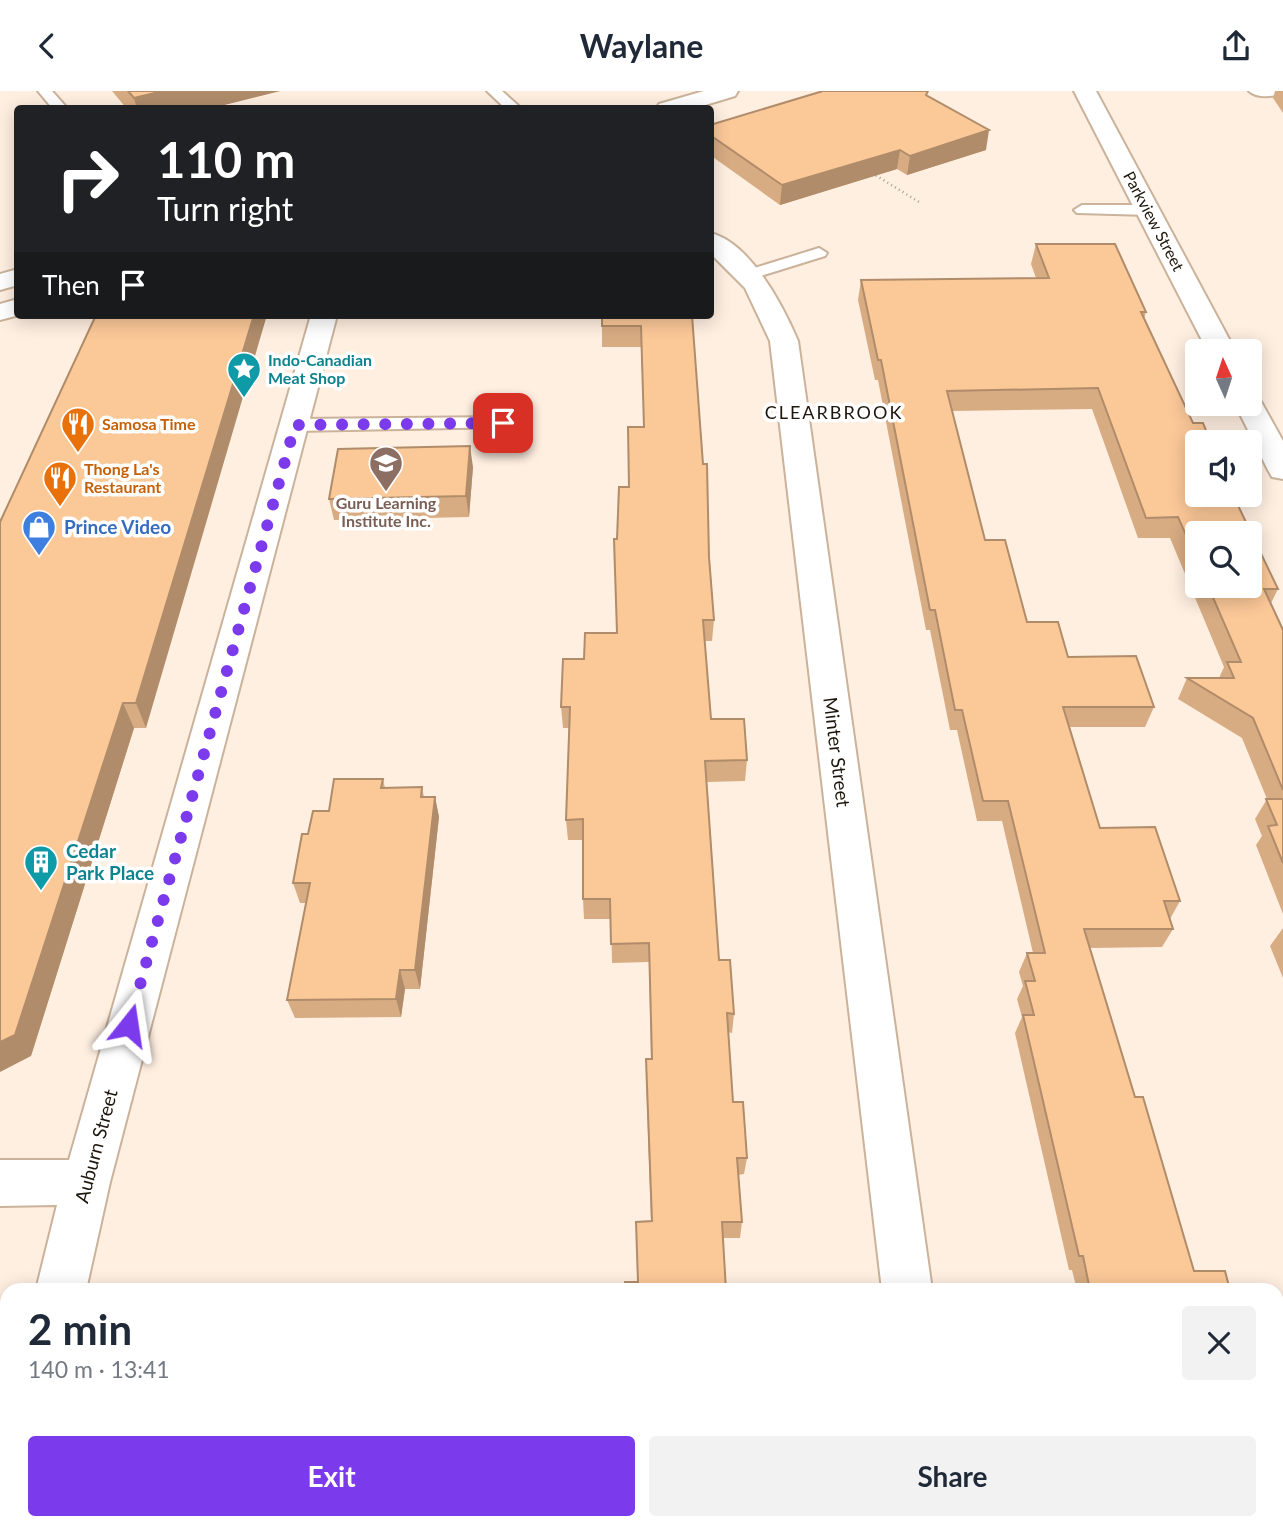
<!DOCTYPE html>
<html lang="en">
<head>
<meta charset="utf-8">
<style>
	:root { --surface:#fff; --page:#f2f2f3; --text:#1f2937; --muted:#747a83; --accent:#7c3aed }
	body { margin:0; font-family:Lato,sans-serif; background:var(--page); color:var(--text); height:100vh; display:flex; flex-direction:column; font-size:26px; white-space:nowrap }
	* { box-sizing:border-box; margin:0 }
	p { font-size:23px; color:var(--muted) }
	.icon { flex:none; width:38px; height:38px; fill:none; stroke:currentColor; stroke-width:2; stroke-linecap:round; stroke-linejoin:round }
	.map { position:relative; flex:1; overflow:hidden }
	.sheet { position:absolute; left:0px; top:1192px; width:1284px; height:247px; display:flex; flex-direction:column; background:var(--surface); border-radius:21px 21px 0 0; box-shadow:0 4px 18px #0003 }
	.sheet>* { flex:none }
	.hud { position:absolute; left:14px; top:14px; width:700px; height:214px; border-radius:7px; box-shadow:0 4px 18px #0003; background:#202124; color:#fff; overflow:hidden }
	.needle { width:46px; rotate:357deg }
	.fabs { position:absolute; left:1185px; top:248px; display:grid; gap:14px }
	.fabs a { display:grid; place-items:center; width:77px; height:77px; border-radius:7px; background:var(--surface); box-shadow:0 4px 18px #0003; font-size:35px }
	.pin { position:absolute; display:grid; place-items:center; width:60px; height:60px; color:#fff; margin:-30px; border-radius:14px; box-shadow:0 4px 10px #0006 }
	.me { position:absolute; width:77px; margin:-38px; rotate:15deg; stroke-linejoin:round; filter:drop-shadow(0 0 5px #0008) }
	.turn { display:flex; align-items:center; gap:24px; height:147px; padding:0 28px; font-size:32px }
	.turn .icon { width:91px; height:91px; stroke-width:2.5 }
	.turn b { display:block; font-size:49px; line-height:60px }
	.then { display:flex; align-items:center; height:66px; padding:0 28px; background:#0003; gap:14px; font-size:26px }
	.round { display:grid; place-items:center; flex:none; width:74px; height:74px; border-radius:7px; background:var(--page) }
	.head { display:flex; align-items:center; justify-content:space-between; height:119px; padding:0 28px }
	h1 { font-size:42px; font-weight:700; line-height:52px }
	.primary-button { display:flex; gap:14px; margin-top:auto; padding:14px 28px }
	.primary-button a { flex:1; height:80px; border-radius:7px; background:var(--accent); color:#fff; font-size:28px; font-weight:700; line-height:80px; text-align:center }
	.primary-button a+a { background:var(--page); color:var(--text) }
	header { display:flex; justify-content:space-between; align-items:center; height:91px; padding:0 28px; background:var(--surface); font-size:32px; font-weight:700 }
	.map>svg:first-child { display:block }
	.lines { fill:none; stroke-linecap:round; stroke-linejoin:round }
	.service-casing { stroke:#cab29b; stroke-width:4 }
	.minor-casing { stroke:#cab29b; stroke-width:4 }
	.secondary-casing { stroke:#cab29b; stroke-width:4 }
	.path { stroke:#aa9d91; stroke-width:2.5; stroke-dasharray:1 3.5; stroke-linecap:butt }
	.service { fill:#fff; fill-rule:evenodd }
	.minor { fill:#fff; fill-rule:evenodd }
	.secondary { fill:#fff; fill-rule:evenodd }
	.wall { fill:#d8ac83; fill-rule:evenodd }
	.shaded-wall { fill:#b08c6a }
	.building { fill:#fbc898; stroke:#b08c6a; stroke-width:2 }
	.route { stroke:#7c3aed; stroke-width:12; stroke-dasharray:0 21.6 }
	.labels { text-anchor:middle; stroke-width:7; stroke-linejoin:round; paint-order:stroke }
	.far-street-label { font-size:16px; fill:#1e160d; stroke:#fff }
	.far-culture-label { font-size:16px; font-weight:bold; fill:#0d838f; stroke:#fff; text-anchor:start }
	.far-food-label { font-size:16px; font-weight:bold; fill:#c56008; stroke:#fff; text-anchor:start }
	.far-education-label { font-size:16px; font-weight:bold; fill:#785e54; stroke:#fff }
	.far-neighbourhood-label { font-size:18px; letter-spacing:2px; fill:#1e160d; stroke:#fff }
	.shop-label { font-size:19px; font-weight:bold; fill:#366cbe; stroke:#fff; text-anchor:start }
	.street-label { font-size:19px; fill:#1e160d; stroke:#fff }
	.culture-label { font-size:19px; font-weight:bold; fill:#0d838f; stroke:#fff; text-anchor:start }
</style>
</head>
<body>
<header><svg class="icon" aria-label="back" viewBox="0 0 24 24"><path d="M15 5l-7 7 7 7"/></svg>Waylane<svg class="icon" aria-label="share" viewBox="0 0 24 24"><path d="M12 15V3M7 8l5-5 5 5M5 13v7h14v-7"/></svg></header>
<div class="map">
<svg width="1283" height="1437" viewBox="0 0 1283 1437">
	<rect width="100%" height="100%" fill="#ffefe1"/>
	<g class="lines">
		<g class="service-casing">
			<path id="service" d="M38 0H52L68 18H53Z
				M487 0H502L522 18H506Z
				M1249 0H1283C1276 7 1256 7 1249 0Z
				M1082 114H1149L1157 119 1149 124 1077 122 1074 119Z
				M819 157 827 162 825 165 751 188 743 183 745 180Z
				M503 326 510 328 512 332 510 336 295 340 286 334 295 328Z"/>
		</g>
		<g class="minor-casing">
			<path id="minor" d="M1074 0H1096L1236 261H1208Z
				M710 142C750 151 783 215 798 250L932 1199H882L770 250 745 197 710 162Z
				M311 224H337L110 1091 86 1199H36L57 1114 0 1115V1069H69Z
				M1250 304 1259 307 1283 350V388L1272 386 1268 379 1235 313H1250Z
				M7 1405V1432H37L35 1437H0V1408Z
				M909 1432H965L966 1437H910Z"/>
		</g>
		<g class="secondary-casing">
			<path id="secondary" d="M704 0H738L735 5 692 18H656L659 13Z
				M18 178V194L0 199V183Z
				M18 208 19 224 0 229V213Z"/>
		</g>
		<path class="path" d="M872 82 919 111"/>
		<use href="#service" class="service"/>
		<use href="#minor" class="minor"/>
		<use href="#secondary" class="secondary"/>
	</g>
	<path class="wall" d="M112 0H280L208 18H127Z
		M1275 0H1283V22L1273 7Z
		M929 5 986 59 907 84 897 78 780 114 710 64V34Z
		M1036 153 1146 221 1144 228 1197 352 1278 498 1271 512 1283 539V823L1256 754 1262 745 1255 728 1267 708 1242 647 1178 608 1187 587H1219L1224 576 1170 447H1138L1092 318 952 320 985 449 1027 531 1068 566 1154 616 1145 636H1070L1100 737 1180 810 1170 828 1173 838 1162 856 1090 857 1135 1006 1194 1180 1230 1199H1077L1072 1179H1069L1015 942 1022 926 1017 908 1023 895 1019 881 1027 862H1033L1002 730H977L957 639H950L930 539H926L878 289H875L858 209 861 189 1036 187 1031 173ZM1197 443 1250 495H1197Z
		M96 224 146 637H134L31 965Z
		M693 234 714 529 712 550H705L711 628 747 669 745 690 707 691 719 869 734 923 732 942 728 941 733 1011 747 1067 744 1083 738 1084 742 1131 740 1147H723L638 1191 651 1130 646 986V968H651L649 871 612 872 611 828H584L583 808V749H568L566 729 569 637H563L561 616 584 568 617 542V448L644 336 641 256H602V235Z
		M473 376 469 426 334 429 329 408Z
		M383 688 385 697 422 696 424 706H435L439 726 420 898H405L401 926 295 927 287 909 306 812H300L293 792 308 743Z
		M1283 837V887L1270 855Z
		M1154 1432H1278L1283 1437H1155Z"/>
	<path class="shaded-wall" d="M163 0H280L208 18H137L134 7Z
		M989 39 986 59 907 84 910 65Z
		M900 59 897 78 780 114 782 94Z
		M254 224H267L146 637 136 612Z
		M470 355 473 376 469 426 466 405Z
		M123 612 134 637 31 965 0 981V951Z
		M435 706 439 726 420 898 415 879Z
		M400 879 405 898 401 926 396 908Z"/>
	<path class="building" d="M128 0H163L134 7Z
		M823 0H928L926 4 989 39 910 65 900 59 782 94 710 44V34Z
		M1036 153H1115L1146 221H1141L1193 332H1203L1211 352H1197V404H1233L1278 498H1264L1283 539V699L1253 627 1187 587H1234L1227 571H1241L1208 495H1250V443H1197V469L1178 426 1146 427 1098 297 947 300 985 449H1005L1027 531H1058L1068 566 1136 565 1154 616H1063L1100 737 1155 736 1180 810H1164L1173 838H1084L1135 1006H1143L1194 1180H1225L1230 1199H1090L1083 1165H1079L1023 924H1034L1025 890H1035L1027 862H1045L1008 710H983L962 619H955L935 519H930L881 269H878L861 189 1049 187Z
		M96 224H254L136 612H123L15 944 0 951V431Z
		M602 224H692L703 373H707L709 466 714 529H703L711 628H744L747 669 705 670 719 869H730L734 923 727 922 733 1011H743L747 1067H737L742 1131H722L726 1199H625V1191H638L636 1131 652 1130 646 968H652L649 852 611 853 610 808H583V728L566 729 570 616H561L563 568H584L585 542H617L614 448H617L619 396H629L628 336H644L641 235H602Z
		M470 355 466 405 329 408 338 358Z
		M334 688H383L381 697 422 696 421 706H435L415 879H400L396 908 287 909 310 792H293L302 743H308L313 720H329Z
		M1266 708H1283V772L1268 735 1277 734Z
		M1278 1392H1283V1437H1171L1170 1432H1278Z
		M590 1432H790V1437H590Z"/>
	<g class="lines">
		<path class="route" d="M129 934 295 334 503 332"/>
	</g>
	<defs>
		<g id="sight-pin" transform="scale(1.75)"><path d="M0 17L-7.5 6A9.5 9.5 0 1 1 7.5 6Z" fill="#0f9aa8" stroke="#fff"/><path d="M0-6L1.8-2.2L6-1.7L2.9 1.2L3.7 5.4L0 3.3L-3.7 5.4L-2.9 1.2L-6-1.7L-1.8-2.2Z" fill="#fff"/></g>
		<g id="restaurant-pin" transform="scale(1.75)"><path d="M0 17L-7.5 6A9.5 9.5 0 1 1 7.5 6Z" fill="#e8710a" stroke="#fff"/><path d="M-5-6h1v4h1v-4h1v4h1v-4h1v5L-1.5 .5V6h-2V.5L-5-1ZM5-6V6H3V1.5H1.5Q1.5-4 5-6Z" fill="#fff"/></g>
		<g id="school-pin" transform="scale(1.75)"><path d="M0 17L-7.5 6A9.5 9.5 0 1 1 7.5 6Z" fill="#8d6e63" stroke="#fff"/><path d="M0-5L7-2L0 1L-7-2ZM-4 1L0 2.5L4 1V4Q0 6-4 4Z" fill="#fff"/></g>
		<g id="shop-pin" transform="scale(1.75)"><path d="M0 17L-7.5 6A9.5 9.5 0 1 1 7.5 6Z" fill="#3f7fe0" stroke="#fff"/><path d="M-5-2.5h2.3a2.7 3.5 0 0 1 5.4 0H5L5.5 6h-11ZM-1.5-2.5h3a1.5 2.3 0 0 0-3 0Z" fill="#fff"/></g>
		<g id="building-pin" transform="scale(1.75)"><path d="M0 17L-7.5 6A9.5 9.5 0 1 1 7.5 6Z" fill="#0f9aa8" stroke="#fff"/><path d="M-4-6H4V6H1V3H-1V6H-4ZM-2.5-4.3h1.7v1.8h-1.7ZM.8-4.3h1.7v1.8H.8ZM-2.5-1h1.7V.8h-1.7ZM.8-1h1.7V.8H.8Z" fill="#fff"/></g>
	</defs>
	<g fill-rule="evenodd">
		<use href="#sight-pin" x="244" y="278"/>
		<use href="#restaurant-pin" x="78" y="333"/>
		<use href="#school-pin" x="386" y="372"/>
		<use href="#restaurant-pin" x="60" y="387"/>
		<use href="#shop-pin" x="39" y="436"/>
		<use href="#building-pin" x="41" y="771"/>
	</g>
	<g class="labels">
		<g class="far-street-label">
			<text transform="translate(1154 130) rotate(62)" y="6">Parkview Street</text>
		</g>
		<g class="far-culture-label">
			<text x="268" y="275">Indo-Canadian<tspan x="268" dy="18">Meat Shop</tspan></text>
		</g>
		<g class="far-food-label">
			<text x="102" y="339">Samosa Time</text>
			<text x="84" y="384">Thong La's<tspan x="84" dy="18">Restaurant</tspan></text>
		</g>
		<g class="far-education-label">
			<text x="386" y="418">Guru Learning<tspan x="386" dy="18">Institute Inc.</tspan></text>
		</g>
		<g class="far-neighbourhood-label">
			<text x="834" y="328">CLEARBROOK</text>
		</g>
		<g class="shop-label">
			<text x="64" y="443">Prince Video</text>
		</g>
		<g class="street-label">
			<text transform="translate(837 661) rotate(83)" y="7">Minter Street</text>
			<text transform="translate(96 1055) rotate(-75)" y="7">Auburn Street</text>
		</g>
		<g class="culture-label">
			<text x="66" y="767">Cedar<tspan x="66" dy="22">Park Place</tspan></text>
		</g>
	</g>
</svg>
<div class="fabs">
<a><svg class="needle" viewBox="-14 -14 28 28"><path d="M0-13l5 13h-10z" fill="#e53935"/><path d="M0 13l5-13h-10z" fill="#747a83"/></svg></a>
<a><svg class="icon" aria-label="sound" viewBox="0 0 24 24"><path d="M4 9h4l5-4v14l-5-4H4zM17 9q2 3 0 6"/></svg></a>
<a><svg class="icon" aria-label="search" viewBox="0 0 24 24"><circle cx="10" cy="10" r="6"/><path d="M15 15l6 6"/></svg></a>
</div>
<div class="pin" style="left:503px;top:332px;background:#d93025"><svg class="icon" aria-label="arrive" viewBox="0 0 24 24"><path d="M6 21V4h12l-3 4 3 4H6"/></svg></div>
<svg class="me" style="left:129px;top:934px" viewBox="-20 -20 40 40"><path d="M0-17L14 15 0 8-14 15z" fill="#7c3aed" stroke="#fff" stroke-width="4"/></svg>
<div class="hud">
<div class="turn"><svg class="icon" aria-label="right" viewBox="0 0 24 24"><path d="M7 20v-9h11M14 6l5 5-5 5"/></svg><div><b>110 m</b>Turn right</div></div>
<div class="then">Then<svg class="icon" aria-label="arrive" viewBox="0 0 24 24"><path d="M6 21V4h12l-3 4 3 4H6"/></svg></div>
</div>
<section class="sheet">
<div class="head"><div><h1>2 min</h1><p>140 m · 13:41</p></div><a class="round"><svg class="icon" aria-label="close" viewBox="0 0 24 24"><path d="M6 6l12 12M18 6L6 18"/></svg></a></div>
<div class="primary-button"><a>Exit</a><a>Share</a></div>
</section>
</div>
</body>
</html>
